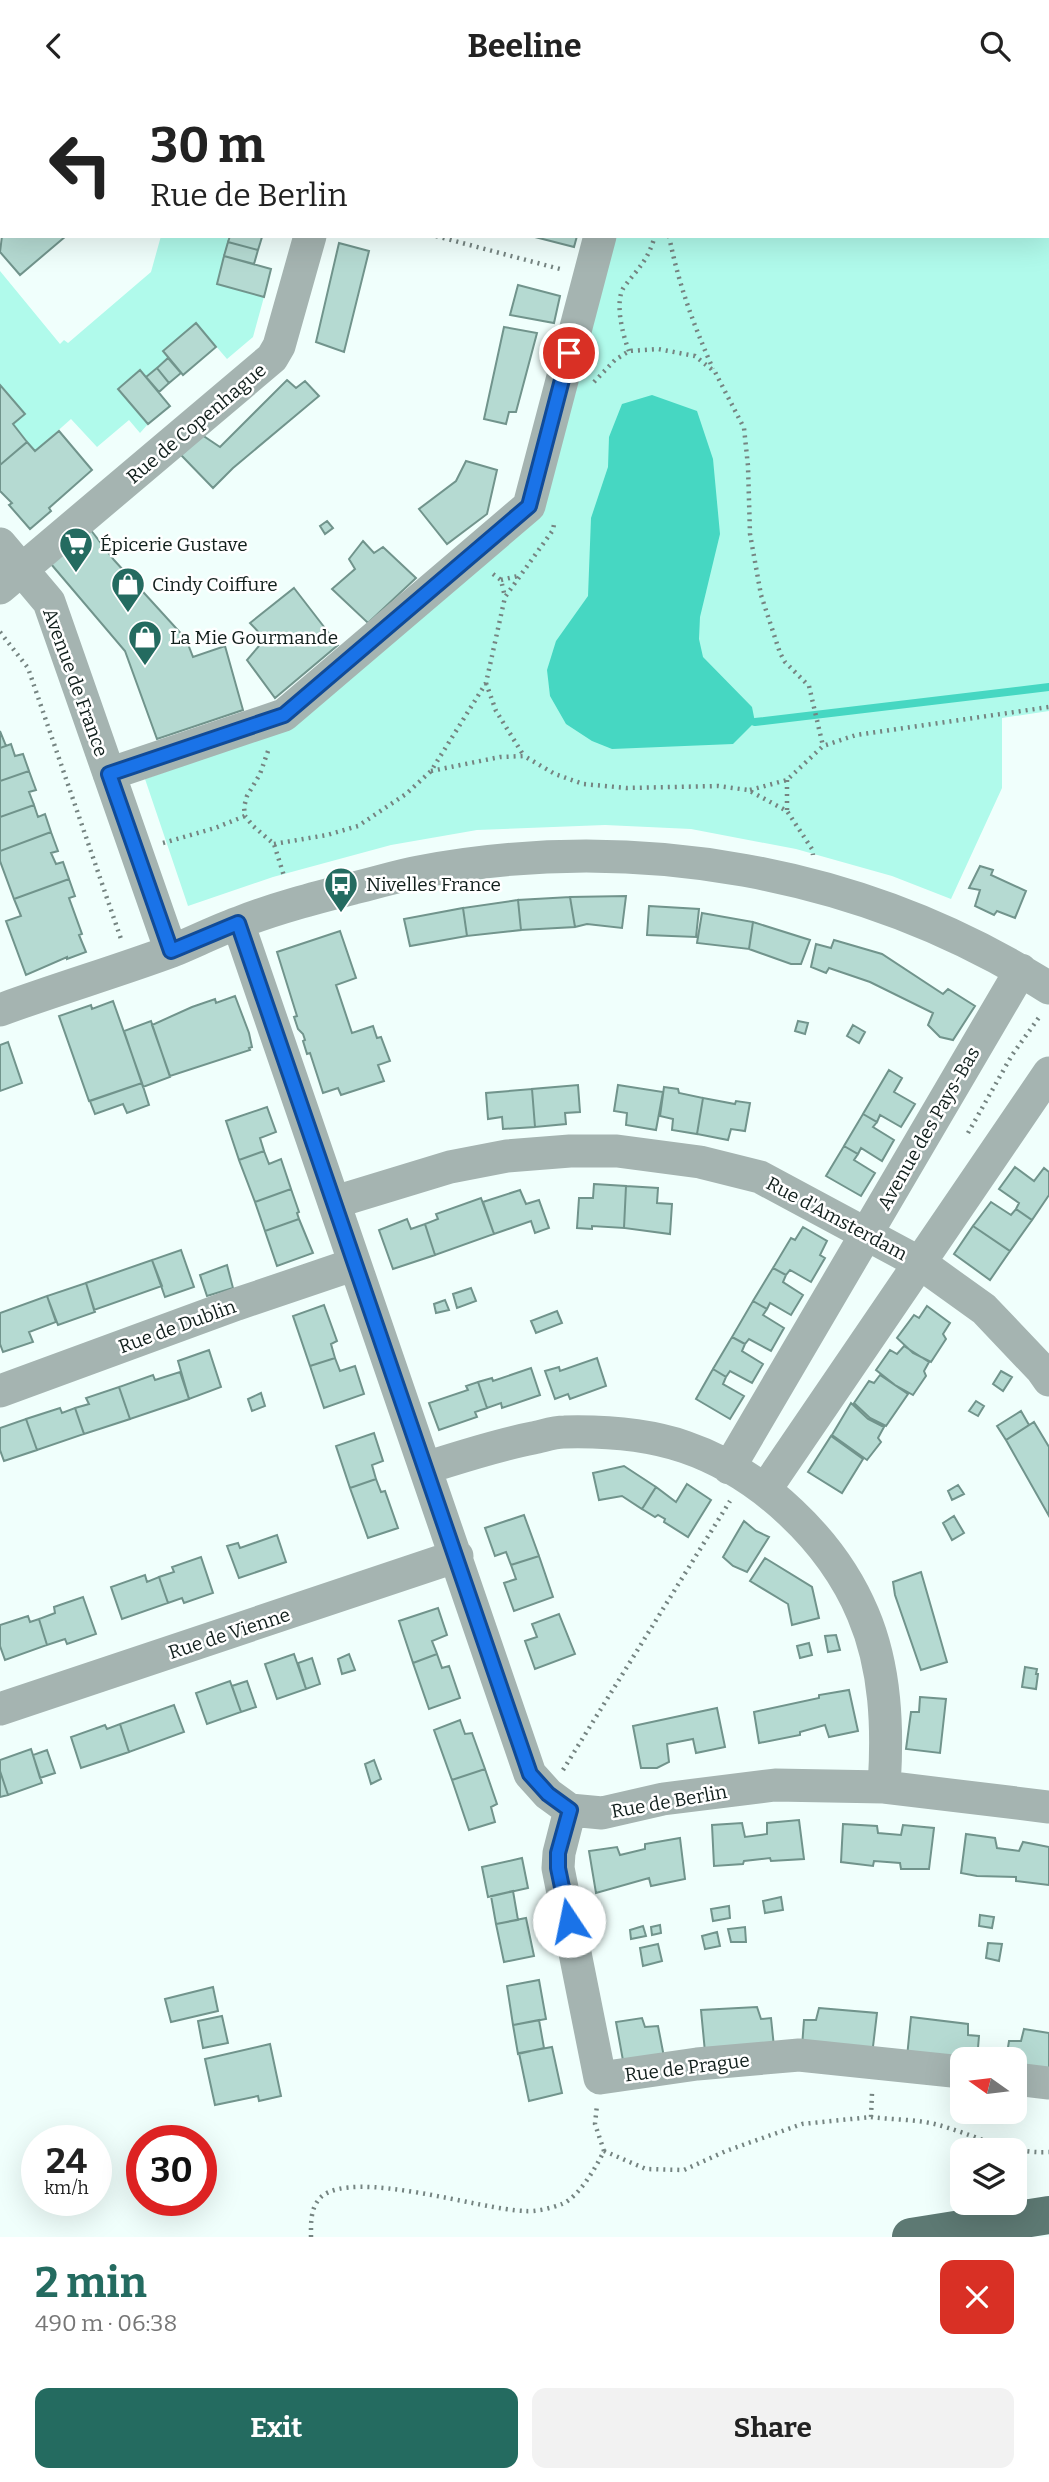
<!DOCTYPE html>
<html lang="en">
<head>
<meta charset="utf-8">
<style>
	:root { --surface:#fff; --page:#f2f2f2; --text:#222; --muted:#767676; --accent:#246b60 }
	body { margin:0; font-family:Bitter,serif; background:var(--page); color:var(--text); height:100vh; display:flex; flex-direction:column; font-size:26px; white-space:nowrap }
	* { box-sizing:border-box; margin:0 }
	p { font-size:23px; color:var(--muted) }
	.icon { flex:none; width:38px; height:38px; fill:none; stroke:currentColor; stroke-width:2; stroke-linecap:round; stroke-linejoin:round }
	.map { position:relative; height:2146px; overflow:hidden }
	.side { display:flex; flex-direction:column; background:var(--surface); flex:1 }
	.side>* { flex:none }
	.banner { position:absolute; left:0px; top:0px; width:1050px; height:147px; box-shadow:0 7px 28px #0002; background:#fff; color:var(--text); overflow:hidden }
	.needle { width:46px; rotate:284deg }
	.fabs { position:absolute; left:950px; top:1956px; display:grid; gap:14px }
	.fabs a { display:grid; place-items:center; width:77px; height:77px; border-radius:14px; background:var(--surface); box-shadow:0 7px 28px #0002; font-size:35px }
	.speed { position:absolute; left:21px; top:2034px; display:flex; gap:14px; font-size:35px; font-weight:700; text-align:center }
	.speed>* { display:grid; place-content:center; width:91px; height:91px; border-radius:50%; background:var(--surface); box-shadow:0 7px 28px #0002; line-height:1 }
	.speed small { font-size:18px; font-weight:400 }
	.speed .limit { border:10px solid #d22; background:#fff; color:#111 }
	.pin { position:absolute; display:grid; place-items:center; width:60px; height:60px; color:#fff; margin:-30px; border:4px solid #fff; border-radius:50%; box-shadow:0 2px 7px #0007 }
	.me { position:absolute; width:77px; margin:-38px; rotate:349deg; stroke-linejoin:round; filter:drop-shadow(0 0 5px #0008) }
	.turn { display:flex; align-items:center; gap:24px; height:147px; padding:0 35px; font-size:32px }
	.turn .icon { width:91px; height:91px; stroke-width:2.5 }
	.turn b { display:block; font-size:49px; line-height:60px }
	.round { display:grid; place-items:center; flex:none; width:74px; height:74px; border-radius:14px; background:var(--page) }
	.summary { display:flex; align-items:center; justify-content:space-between; height:119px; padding:0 35px }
	h1 { font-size:42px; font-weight:700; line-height:52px; color:var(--accent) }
	.primary-button { display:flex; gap:14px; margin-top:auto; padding:14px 35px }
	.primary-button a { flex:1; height:80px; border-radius:14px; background:var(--accent); color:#fff; font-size:28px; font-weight:700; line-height:80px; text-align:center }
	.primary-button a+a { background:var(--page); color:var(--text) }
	header { display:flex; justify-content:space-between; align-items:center; height:91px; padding:0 35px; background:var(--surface); font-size:32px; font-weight:700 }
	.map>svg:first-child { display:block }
	.green { fill:#b0faeb }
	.water { fill:#46d7c2 }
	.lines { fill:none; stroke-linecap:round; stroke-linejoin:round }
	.stream { stroke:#46d7c2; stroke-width:8 }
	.building { fill:#b5dad2; stroke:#71948c; stroke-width:2 }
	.path { stroke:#758481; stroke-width:4.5; stroke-dasharray:2 5; stroke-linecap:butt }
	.minor { stroke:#a5b4b1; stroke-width:33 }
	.major { stroke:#5d7973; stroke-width:38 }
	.route-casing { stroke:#114b97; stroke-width:18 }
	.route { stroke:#1a73e8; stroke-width:12 }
	.labels { text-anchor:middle; stroke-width:5; stroke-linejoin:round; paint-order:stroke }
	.street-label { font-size:19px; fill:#111f1c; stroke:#fff }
	.poi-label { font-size:19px; fill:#111f1c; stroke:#fff; text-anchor:start }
</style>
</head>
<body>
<header><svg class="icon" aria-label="back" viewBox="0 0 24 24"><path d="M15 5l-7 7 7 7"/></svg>Beeline<svg class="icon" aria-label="search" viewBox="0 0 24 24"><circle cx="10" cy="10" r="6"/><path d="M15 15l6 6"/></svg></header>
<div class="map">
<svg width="1049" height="2146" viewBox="0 0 1049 2146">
	<rect width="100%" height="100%" fill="#f0fffc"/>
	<path class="green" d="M653 0H1049V620L1002 627V697L951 808 892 785 796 758 691 738 605 734 477 739 391 754 273 786 188 815 145 688 291 637 541 424 614 145H1048V2H652Z
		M161 145H230L217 193 264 206 253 246 227 268 196 232 163 260 168 267 146 286 140 279 119 298 148 333 140 342 129 329 97 356 71 328 35 360 13 333 25 323 0 294V180L60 253 64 249 68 252 151 181Z"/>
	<path class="water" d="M652 304 697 320 713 368 720 443 700 526 699 548 703 566 752 616 755 631 733 653 612 658 592 650 566 633 550 605 547 579 556 550 588 505 591 427 608 376 609 346 622 313Z"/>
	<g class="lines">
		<path class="stream" d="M755 631 1049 596"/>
	</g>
	<path class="building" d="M2 145H66L20 184 0 161Z
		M230 145H261L262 146 258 159 228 151Z
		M531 145H577L574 156Z
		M228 151 258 159 254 173 224 165Z
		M339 152 369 160 344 261 316 251Z
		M224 165 271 178 264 206 217 193Z
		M518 194 560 205 554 232 510 224Z
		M196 232 216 256 183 284 163 260Z
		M504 236 537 242 516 321H509L506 333 484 328Z
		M168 267 181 282 169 292 157 277Z
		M157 277 169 292 159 301 146 286Z
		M140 279 170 315 148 333 118 298Z
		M287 289 296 297 305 290 319 305 233 377 213 397 181 364 202 344 220 356Z
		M0 294 25 323 13 333 27 351 0 374Z
		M59 340 92 379 49 417 51 420 30 438 9 414 12 412 0 400V374L27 351 35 360Z
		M466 370 497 379 487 423 447 453 419 418 456 390Z
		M327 430 333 437 325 443 320 435Z
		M90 438 114 469 186 548 193 566 225 555 243 619 157 648 125 560 51 473Z
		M363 450 374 462 383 456 416 487 368 532 332 498 355 478 349 468Z
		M294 497 338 554 275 607 247 569 265 548 250 532Z
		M0 640 6 655 0 657Z
		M11 653 15 665 23 663 29 680 0 690V657Z
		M29 680 36 699 29 701 34 714 0 726V690Z
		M34 714 38 726 45 723 51 741 0 760V726Z
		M51 741 58 760 51 762 56 773 63 771 69 788 14 808 0 770V760Z
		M980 775 993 779 991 784 1026 800 1015 827 997 820 994 824 975 815 980 799 969 797Z
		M69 788 75 805 69 807 82 843 79 844 86 861 67 868V866L26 884 6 830 21 825 14 808Z
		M626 805 622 837 587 833 575 836 570 806Z
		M570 806 575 836 521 839 518 809Z
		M518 809 521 839 467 845 463 817Z
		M649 815 699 818 696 846 647 844Z
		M463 817 467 845 410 855 404 828Z
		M702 822 753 831 749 858 697 852Z
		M753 831 810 849 801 873H791L749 858Z
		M340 840 356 887 336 894 352 942 373 935 377 947 381 946 390 970 378 974 384 990 341 1004 338 997 323 1002 310 962 307 963 303 950 305 949 303 943 298 938 294 926 297 925 277 861Z
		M834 849 882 863 943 903 948 898 975 915 953 949 940 946 928 934 933 922 870 891 829 877 826 882 811 876 816 853 831 857Z
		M235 905 249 942 252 956 249 957 250 959 170 985 152 934 192 916 215 908 216 912Z
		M113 910 142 992 89 1010 59 925 91 914 92 918Z
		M151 930 170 986 143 996 124 940Z
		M798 930 808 932 805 943 795 940Z
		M853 934 865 941 859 952 847 945Z
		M8 951 22 992 0 1000V954Z
		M889 979 902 987 894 1001 915 1013 901 1036 880 1024 877 1031 863 1023Z
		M142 992 149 1014 127 1022 123 1013 95 1023 90 1010Z
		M578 994 580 1021 565 1022 566 1033 535 1036 532 998Z
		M618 994 663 1001 656 1039 626 1034 627 1022 614 1020Z
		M664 996 678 998 679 1002 703 1007 697 1043 672 1039 673 1028 660 1025Z
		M532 998 535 1036 503 1038 502 1026 488 1028 486 1002Z
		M703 1007 735 1013 736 1010 750 1012 745 1040 731 1038 728 1049 697 1043Z
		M267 1016 276 1041 260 1047 264 1060 239 1069 226 1030Z
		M863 1023 877 1031 873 1036 894 1049 882 1070 861 1057 858 1063 844 1055Z
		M844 1055 858 1063 854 1069 875 1082 861 1105 826 1085Z
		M264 1060 269 1073 281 1068 291 1098 255 1111 239 1069Z
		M1015 1076 1034 1090 1044 1077 1049 1081V1104L1032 1129 1016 1118 1019 1112 999 1098Z
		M594 1093 626 1095 624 1137 592 1135V1138L577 1137 579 1107H593Z
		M626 1095 658 1097 657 1112 672 1113 670 1143 624 1137Z
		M291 1098 299 1121 297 1122 299 1128 265 1140 255 1111Z
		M520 1099 526 1113 539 1109 549 1137 535 1142 531 1130 494 1143 483 1111Z
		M481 1107 494 1143 435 1164 425 1133 438 1128 436 1123Z
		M991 1111 1011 1124 1016 1118 1032 1129 1010 1160 973 1135Z
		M299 1128 313 1162 277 1175 265 1140Z
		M407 1128 411 1138 425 1133 435 1164 393 1178 379 1139Z
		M973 1135 1010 1160 990 1189 954 1163Z
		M803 1136 827 1150 820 1164 825 1167 811 1191 790 1179 786 1184 773 1177 791 1147 795 1149Z
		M181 1159 194 1196 165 1206 152 1169Z
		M152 1169 162 1195 94 1219 86 1192Z
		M227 1174 233 1197 207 1205 200 1184Z
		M773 1177 786 1184 783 1191 803 1204 791 1224 770 1212 767 1218 753 1210Z
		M86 1192 95 1221 58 1234 47 1205Z
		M471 1197 476 1210 457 1217 453 1203Z
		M47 1205 56 1231 29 1241 33 1251 3 1261 0 1253V1222Z
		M445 1209 449 1219 436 1222 434 1213Z
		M753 1210 767 1218 763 1224 784 1237 771 1260 749 1248 745 1253 732 1246Z
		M324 1214 337 1250 331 1253 335 1267 310 1275 293 1225Z
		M927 1215 950 1232 943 1243 946 1248 931 1271 913 1262 897 1247 914 1224 919 1227Z
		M557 1220 562 1232 536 1242 531 1230Z
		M732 1246 745 1253 742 1260 763 1273 752 1292 730 1280 726 1286 713 1278Z
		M904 1255 929 1271 924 1280 926 1285 913 1304 895 1294 876 1279 890 1259 897 1263Z
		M209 1259 221 1296 189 1308 178 1270Z
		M335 1267 340 1280 355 1275 364 1303 324 1317 310 1275Z
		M597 1267 606 1295 570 1308 568 1303 555 1308 545 1280 559 1276 560 1280Z
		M531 1277 540 1304 502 1317 501 1312 487 1317 478 1291 492 1287 493 1290Z
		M713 1278 726 1286 723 1293 744 1305 730 1328 696 1308Z
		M1001 1280 1012 1286 1003 1300 993 1293Z
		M180 1281 189 1308 130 1328 119 1296 153 1284 155 1289Z
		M880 1284 908 1303 886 1335 870 1327 854 1312 869 1290 874 1292Z
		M478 1291 487 1317 475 1321 477 1326 439 1339 429 1312 468 1299 466 1295Z
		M119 1296 130 1328 84 1343 75 1317 89 1313 86 1307Z
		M261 1302 265 1315 252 1320 248 1308Z
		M976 1310 984 1315 978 1325 969 1320Z
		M851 1312 868 1328 884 1336 878 1347 881 1351 867 1369 832 1344Z
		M60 1317 62 1322 75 1317 84 1343 37 1359 26 1328Z
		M1021 1320 1029 1334 1006 1349 997 1335Z
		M26 1328 37 1359 4 1370 0 1359V1337Z
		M1034 1331 1049 1356V1425L1006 1349Z
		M374 1342 383 1370 372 1374 376 1388 350 1397 336 1355Z
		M831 1345 863 1368 842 1402 808 1381Z
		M624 1375 656 1396 642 1418 622 1405 599 1409 593 1382Z
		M376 1388 381 1401 385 1400 398 1437 368 1447 350 1397Z
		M687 1393 711 1409 688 1446 664 1431 665 1428 658 1424 655 1426 642 1418 656 1396 676 1411Z
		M958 1394 964 1403 952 1409 948 1400Z
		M524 1424 539 1465 511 1474 506 1461 495 1465 485 1437Z
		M954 1425 964 1442 952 1449 943 1432Z
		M744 1430 756 1440 769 1446 747 1481 733 1475 723 1466Z
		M277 1444 286 1471 239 1487 227 1455 238 1452 240 1457Z
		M539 1465 553 1506 514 1520 504 1492 516 1488 511 1474Z
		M201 1466 213 1502 184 1512 182 1507 168 1512 159 1486 174 1481 172 1476Z
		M765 1467 812 1496 819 1527 792 1534 788 1513 750 1490Z
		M921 1481 947 1571 921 1579 895 1504 893 1491Z
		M145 1484 147 1491 159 1486 168 1512 122 1528 111 1496Z
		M83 1506 96 1543 67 1553 65 1548 47 1554 39 1528 55 1522 54 1516Z
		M438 1517 447 1544 432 1550 437 1563 413 1572 399 1530Z
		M559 1523 575 1563 535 1578 525 1550 537 1546 532 1533Z
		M28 1525 30 1531 39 1528 47 1554 5 1569 0 1555V1534Z
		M836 1544 840 1559 828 1561 825 1545Z
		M809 1552 812 1564 800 1567 797 1555Z
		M294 1563 306 1598 277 1608 265 1573Z
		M349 1563 355 1579 342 1583 338 1568Z
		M437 1563 442 1577 449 1575 460 1607 429 1618 413 1572Z
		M312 1567 320 1593 306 1598 298 1572Z
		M1025 1576 1037 1578 1036 1583H1038L1036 1598 1022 1596Z
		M230 1590 241 1621 207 1633 196 1602Z
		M247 1590 256 1616 241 1621 232 1595Z
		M849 1599 858 1640 829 1646 825 1634 800 1641V1644L759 1652 754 1621 819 1607V1604Z
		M920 1606 946 1608 940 1662 906 1658 911 1621H919Z
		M174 1614 184 1641 129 1661 120 1633Z
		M717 1617 725 1656 696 1662 693 1648 667 1653 669 1671 657 1677H641L633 1635Z
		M460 1629 465 1643 472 1642 485 1678 452 1689 434 1639Z
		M120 1633 129 1661 81 1677 71 1646 105 1634 107 1638Z
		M31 1658 42 1692 8 1704 0 1680V1669Z
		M47 1659 55 1682 40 1687 33 1664Z
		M374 1669 381 1688 371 1693 365 1673Z
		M485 1678 497 1713 491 1716 495 1731 469 1739 452 1689Z
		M0 1680 8 1704 0 1706Z
		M799 1729 804 1768 771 1770 770 1767 744 1770 743 1773 714 1775 712 1734 742 1732 745 1746 767 1743V1732Z
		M843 1733 877 1735 878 1742 901 1744 903 1734 934 1737 929 1778H901L900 1772 874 1770 873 1775 841 1771Z
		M966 1743 995 1747 997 1757 1019 1760 1023 1751 1049 1756V1794L1016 1790V1786L977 1785 961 1782Z
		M680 1747 685 1788 651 1795 649 1787 596 1802 589 1760 617 1756 620 1764 645 1758V1753Z
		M522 1767 528 1797 488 1806 482 1776Z
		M513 1800 518 1829 496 1833 491 1805Z
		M781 1806 783 1819 765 1822 763 1810Z
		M729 1815 730 1827 713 1830 711 1818Z
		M980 1824 994 1826 992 1837 979 1835Z
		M526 1827 534 1865 504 1871 496 1833Z
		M660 1834 661 1842 652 1844 651 1836Z
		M643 1835 646 1845 631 1848 630 1839Z
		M745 1836 746 1851H731L728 1838Z
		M717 1841 720 1855 705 1858 702 1845Z
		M988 1852 1002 1853 999 1870 986 1867Z
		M658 1853 662 1870 643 1875 640 1857Z
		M539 1889 546 1928 513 1934 507 1895Z
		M213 1896 218 1920 171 1931 165 1908Z
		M757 1916 761 1928 771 1927 774 1956 705 1961 701 1919Z
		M819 1917 877 1922 872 1964 802 1956 804 1929H816Z
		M222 1925 228 1952 203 1957 198 1930Z
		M911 1926 968 1933V1944L979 1945 977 1969 907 1966Z
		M642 1927 645 1936 658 1935 664 1966 624 1975 616 1931Z
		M539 1929 544 1957 518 1963 513 1934Z
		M1024 1938 1049 1942V1985L1015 1980V1969H1006L1009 1950H1021Z
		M270 1953 281 2005 259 2010 258 2005 215 2014 205 1968Z
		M552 1956 562 2002 529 2010 519 1962Z"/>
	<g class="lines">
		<path class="path" d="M436 145 560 178
			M669 145C679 195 693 232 713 278
			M629 260C623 245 614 211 624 196 639 176 647 171 655 145
			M594 291 615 269 629 260 658 258 695 265 715 281 744 337 748 375 750 443 761 504 780 562 785 571 809 595 823 655
			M493 483 501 489 505 506
			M501 489 518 485
			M0 541 28 577 121 848
			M486 592 496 620 524 665
			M268 660 260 683 247 705 244 716 245 725 253 735 274 753 284 785
			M431 680 500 666 524 665 555 683 583 693 627 697 718 695 748 699 787 720 812 758 813 764
			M750 699 787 689 823 655 856 644 1049 616
			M787 719V689
			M163 752 215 737 245 725
			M274 753 327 744 358 735 406 703 431 680 486 592 505 506 553 439 554 433
			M968 1042 1012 964 1040 925
			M563 1679 730 1410
			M871 2026C894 2029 920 2028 942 2035 980 2046 1008 2063 1049 2061
			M604 2060 646 2078 684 2079 726 2060 802 2033 871 2026 872 2002
			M311 2146C311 2132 310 2117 321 2106 354 2077 481 2119 525 2120 535 2121 552 2117 562 2113 579 2106 596 2076 604 2060L595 2033 597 2014"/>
		<path class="minor" d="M41 2V0
			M347 2V0
			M640 2V0
			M0 108 2 106
			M0 453 49 511 171 860
			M0 497 272 267 279 255 310 145
			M109 683 284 624 529 415 600 145
			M238 832 530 1683 548 1703 570 1719 602 1722 663 1708 775 1694 884 1696 1049 1716
			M0 919C57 898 115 881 172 860 194 851 216 840 238 832 276 817 315 807 354 797 376 792 397 785 419 781 634 740 863 779 1049 897
			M335 1111 450 1076 507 1065 570 1060H617L700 1071 760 1086 920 1172 984 1218 1042 1279 1049 1289
			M0 1300 237 1213 355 1173
			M425 1377C461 1366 496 1354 533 1347 543 1345 554 1341 564 1341 604 1340 647 1343 685 1356 761 1382 832 1449 863 1523 886 1577 888 1638 884 1696
			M729 1377 1021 879
			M765 1399 1049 982
			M0 1618 457 1465
			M570 1719 559 1762 558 1777 600 1987 697 1973 799 1964 962 1981
			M1015 1988 1049 1992"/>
		<path class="major" d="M911 2146 1049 2124"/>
	</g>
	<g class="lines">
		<g class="route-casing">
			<path id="route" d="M569 1830 558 1777V1762L570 1719 548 1703 530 1683 238 832 171 860 109 683 284 624 529 415 569 262"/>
		</g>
		<use href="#route" class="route"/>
	</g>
	<defs>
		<g id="supermarket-pin" transform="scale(1.75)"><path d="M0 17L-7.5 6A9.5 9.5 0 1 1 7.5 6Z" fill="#246b60" stroke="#fff"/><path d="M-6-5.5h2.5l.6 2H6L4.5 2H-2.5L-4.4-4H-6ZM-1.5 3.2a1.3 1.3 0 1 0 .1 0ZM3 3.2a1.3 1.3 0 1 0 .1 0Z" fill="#fff"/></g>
		<g id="shop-pin" transform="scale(1.75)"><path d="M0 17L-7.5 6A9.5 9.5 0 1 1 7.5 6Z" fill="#246b60" stroke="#fff"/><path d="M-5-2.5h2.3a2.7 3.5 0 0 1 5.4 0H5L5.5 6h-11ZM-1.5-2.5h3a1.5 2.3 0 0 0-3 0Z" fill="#fff"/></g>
		<g id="bus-pin" transform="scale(1.75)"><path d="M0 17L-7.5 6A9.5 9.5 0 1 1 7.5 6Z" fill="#246b60" stroke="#fff"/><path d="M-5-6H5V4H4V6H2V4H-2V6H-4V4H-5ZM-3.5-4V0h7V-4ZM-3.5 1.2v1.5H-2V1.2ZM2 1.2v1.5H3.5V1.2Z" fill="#fff"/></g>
	</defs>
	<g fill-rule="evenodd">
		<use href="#supermarket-pin" x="76" y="453"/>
		<use href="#shop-pin" x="128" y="493"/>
		<use href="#shop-pin" x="145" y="546"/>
		<use href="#bus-pin" x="341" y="793"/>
	</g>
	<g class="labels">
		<g class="street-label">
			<text transform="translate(196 332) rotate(-40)" y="7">Rue de Copenhague</text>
			<text transform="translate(76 591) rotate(70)" y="7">Avenue de France</text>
			<text transform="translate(928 1037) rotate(-60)" y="7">Avenue des Pays-Bas</text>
			<text transform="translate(837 1127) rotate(28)" y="7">Rue d'Amsterdam</text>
			<text transform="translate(177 1235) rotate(-20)" y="7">Rue de Dublin</text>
			<text transform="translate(229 1542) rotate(-18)" y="7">Rue de Vienne</text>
			<text transform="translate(669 1710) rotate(-10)" y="7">Rue de Berlin</text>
			<text transform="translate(687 1976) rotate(-7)" y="7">Rue de Prague</text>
		</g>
		<g class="poi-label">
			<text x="100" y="460">Épicerie Gustave</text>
			<text x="152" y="500">Cindy Coiffure</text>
			<text x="170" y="553">La Mie Gourmande</text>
			<text x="366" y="800">Nivelles France</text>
		</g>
	</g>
</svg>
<div class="fabs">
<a><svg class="needle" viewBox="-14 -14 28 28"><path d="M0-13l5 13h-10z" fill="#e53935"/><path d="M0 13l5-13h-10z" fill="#767676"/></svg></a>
<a><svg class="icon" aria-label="layers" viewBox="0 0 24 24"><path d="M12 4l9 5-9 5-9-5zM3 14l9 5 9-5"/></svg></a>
</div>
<div class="speed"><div>24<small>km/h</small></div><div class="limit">30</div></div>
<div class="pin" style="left:569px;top:262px;background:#d93025"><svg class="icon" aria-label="arrive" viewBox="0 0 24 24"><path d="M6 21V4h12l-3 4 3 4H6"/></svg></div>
<svg class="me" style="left:569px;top:1830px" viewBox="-20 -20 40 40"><circle r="19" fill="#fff"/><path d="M0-13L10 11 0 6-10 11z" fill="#1a73e8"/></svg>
<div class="banner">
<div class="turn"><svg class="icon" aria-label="left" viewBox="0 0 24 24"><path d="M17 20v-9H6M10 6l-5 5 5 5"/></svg><div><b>30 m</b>Rue de Berlin</div></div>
</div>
</div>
<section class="side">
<div class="summary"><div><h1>2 min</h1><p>490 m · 06:38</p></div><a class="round" style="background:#d93025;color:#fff"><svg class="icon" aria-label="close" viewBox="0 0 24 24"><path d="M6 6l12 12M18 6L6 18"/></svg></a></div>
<div class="primary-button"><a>Exit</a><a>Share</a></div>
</section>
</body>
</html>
